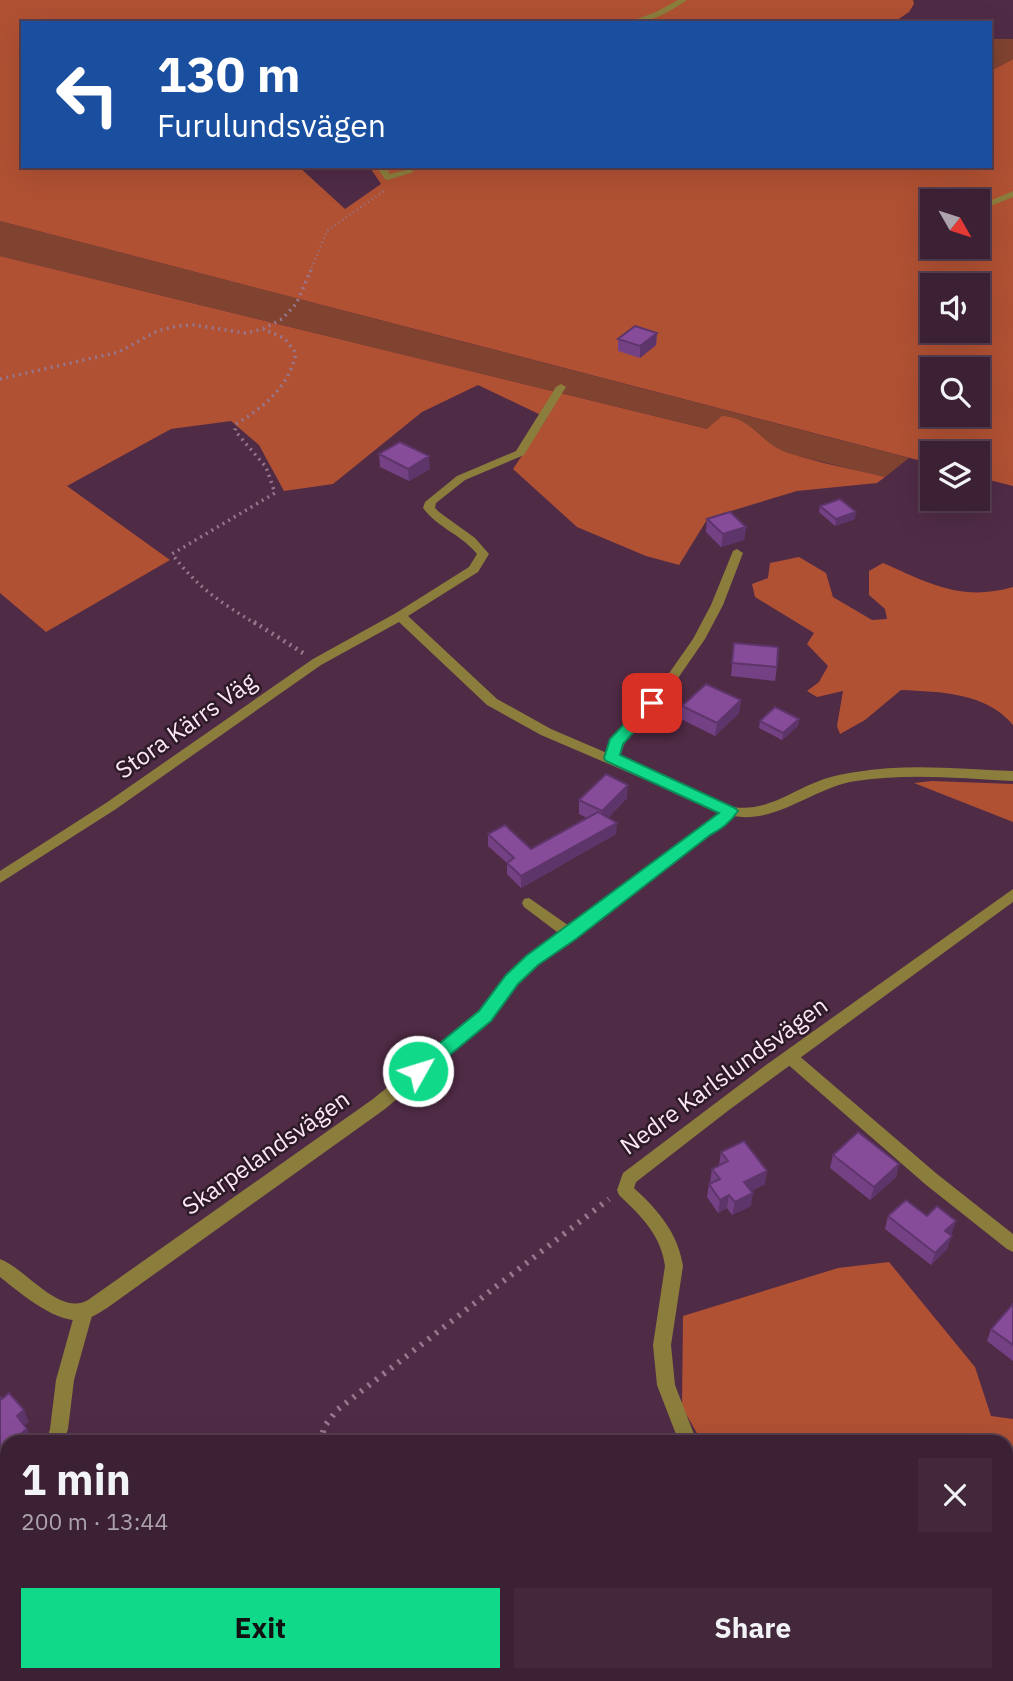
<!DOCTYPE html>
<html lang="en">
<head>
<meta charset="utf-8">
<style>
	:root { --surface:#3c2034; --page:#43283c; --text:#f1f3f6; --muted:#aca3ac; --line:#553e4f; --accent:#11d98a }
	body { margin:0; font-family:"IBM Plex Sans",sans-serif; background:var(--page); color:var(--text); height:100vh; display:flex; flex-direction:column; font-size:26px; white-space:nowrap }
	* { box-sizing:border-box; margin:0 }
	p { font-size:23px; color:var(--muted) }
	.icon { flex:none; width:38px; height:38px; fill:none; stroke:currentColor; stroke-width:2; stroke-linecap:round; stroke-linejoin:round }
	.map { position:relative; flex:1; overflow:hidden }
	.sheet { position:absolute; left:0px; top:1435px; width:1013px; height:247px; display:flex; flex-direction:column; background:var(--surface); border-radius:21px 21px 0 0; box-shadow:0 7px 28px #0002,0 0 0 2px var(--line) }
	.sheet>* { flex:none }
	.top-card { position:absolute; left:21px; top:21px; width:971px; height:147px; border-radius:0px; box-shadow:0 7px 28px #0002,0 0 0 2px var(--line); background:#1a4fa0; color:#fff; overflow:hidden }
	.needle { width:46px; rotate:129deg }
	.controls { position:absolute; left:920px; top:189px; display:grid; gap:14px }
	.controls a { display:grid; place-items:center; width:70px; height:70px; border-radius:0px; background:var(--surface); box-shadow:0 7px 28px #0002,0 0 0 2px var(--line); font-size:35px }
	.pin { position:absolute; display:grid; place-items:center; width:60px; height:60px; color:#fff; margin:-30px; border-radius:14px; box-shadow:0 4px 10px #0006 }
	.me { position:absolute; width:77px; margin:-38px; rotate:51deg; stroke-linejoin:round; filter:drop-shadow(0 0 5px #0008) }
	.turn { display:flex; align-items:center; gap:24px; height:147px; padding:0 21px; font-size:32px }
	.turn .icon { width:91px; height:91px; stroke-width:2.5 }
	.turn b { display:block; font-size:49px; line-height:60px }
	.round { display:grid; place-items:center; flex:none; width:74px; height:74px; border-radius:0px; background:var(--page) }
	.summary { display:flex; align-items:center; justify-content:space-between; height:119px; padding:0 21px }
	h1 { font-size:42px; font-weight:800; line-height:52px }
	.cta { display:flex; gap:14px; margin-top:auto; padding:14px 21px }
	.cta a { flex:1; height:80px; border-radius:0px; background:var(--accent); color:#111; font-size:28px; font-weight:800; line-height:80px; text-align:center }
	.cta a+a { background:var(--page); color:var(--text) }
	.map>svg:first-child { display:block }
	.green { fill:#804330 }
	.forest { fill:#b05133; fill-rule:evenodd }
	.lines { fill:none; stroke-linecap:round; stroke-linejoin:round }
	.path-far3 { stroke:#97778e; stroke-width:2.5; stroke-dasharray:1 3.5; stroke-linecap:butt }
	.path-far2 { stroke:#97778e; stroke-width:3.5; stroke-dasharray:2 4.5; stroke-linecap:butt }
	.path-far1 { stroke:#97778e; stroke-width:4.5; stroke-dasharray:2 5; stroke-linecap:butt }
	.path { stroke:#97778e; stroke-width:6; stroke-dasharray:2.5 7; stroke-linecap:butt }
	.lane { fill:#8b7e3d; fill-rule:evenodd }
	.street { fill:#8b7e3d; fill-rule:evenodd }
	.wall { fill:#744184 }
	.shaded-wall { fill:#5e356b }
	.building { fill:#874c99; stroke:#5e356b; stroke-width:2 }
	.route { fill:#11d98a; stroke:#0b8d5a; stroke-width:2 }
	.labels { text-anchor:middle; stroke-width:5; stroke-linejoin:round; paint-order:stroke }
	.street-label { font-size:24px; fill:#fee6f6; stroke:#2c1b27 }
</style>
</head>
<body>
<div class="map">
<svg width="1013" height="1681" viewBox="0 0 1013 1681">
	<rect width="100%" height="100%" fill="#502b46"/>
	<path class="green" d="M991 39H1013V59L991 71Z
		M0 221 909 458 885 477 785 453 707 429 0 256Z"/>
	<path class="forest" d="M0 0H913L914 4 909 12 893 23H23V166H298L345 209 381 184 369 166H990L991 71 1013 59V486L978 477V453H933V464L0 221ZM933 201H978V247H933ZM933 285H978V331H933ZM933 369H978V415H933Z
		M0 256 707 429 722 416C754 418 760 444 788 453 819 463 853 469 885 477L877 483 797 491 708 518 679 565 646 556 577 527 513 469 547 418 478 385 422 412 333 484 284 491 259 445 231 421 171 429 67 486 170 560 46 632 0 593Z
		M799 557 826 573 833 597 872 620 887 619 885 609 869 595V571L883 563C929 583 961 602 1013 587V725C986 692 940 692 901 690L865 720 840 734 837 726 843 691 817 697 807 691 819 682 828 666 807 644 814 633 755 597 752 584 768 578 770 563Z
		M932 781 1013 784V822L914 783Z
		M889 1262 975 1367 991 1416 1013 1419V1453L1006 1452V1442H702L682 1407 683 1316 838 1268Z
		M26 1675H467L471 1681H18Z"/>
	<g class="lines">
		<path class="path-far3" d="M310 272 327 231 384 191"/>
		<path class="path-far2" d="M0 379 119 352 157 331 177 326 194 325 245 333 263 329 282 319 296 304 311 270
			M256 624C220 602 198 588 172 554L275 493 266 467 235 431 236 424C264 407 289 387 296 353L284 338 263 329"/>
		<path class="path-far1" d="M254 622 303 653"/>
		<path class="path" d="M321 1442 324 1427 337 1410 609 1199
			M483 1675 487 1681"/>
		<path class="lane" d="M1013 191V197L978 211V206Z
			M737 549 743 553 723 605 705 639 667 694 627 739 616 761H606L604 758 617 734 658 689 693 639 711 605 733 551Z
			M529 898 575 930 577 934 575 938H565L524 907 522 903 524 899Z
			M791 1052 797 1054 937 1174 1013 1234V1252L1007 1249 925 1184 785 1062 783 1058 785 1054Z
			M84 1304 90 1306 93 1312 74 1380 68 1429 64 1442H46L50 1429 56 1380 75 1312 78 1306Z
			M7 1502V1528L0 1531V1505Z"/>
		<path class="street" d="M678 0H687C669 13 649 23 626 23L656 12Z
			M376 166H385L390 174 410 169 414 172 388 180 385 179Z
			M561 384 566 387 524 455 465 480 436 503 435 508 439 512 475 538 489 554 478 572 408 616 497 699 551 729 733 807C764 812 787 794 814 783 827 777 842 774 856 772 908 763 961 769 1013 771V781C961 778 908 773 856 781 814 787 777 824 733 816L725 825 709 834 575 938 537 964 517 984 490 1020 385 1109 107 1308C99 1313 91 1318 82 1320 56 1324 19 1292 0 1277V1259C25 1268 60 1317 88 1300L373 1099 480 1012 507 976 527 956 565 930 721 812 541 735 487 705 399 622 321 665 116 809 0 883V871L106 803 313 659 396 613 469 567 477 554C462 535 438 528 423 508L425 502 457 476 516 451 556 387Z
			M1013 889V902L729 1110 636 1182 634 1188C658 1210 678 1233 683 1266L671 1345 675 1385 697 1442H679L657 1385 653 1345 665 1266C661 1235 641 1216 619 1195L617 1190 623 1173 766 1065Z
			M850 1675H875L877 1681H852Z"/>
	</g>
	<path class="wall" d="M657 333 656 345 640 358 618 351V339Z
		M379 454 430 469 409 481 380 467Z
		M820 506 855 519 835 526 819 512Z
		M707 519 746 527 744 540 721 547 706 532Z
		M734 643 777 667 775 681 731 676Z
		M741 700 739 713 715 736 681 719 682 706Z
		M799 719 798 726 782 740 759 728 760 721Z
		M627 798 608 818 616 834 521 888 507 874V863L488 846V834L531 849 587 818 579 814V800Z
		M721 1152 765 1184 751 1191V1206L732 1215 727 1208 718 1213 707 1197 709 1184 711 1183 710 1182 712 1169 719 1165Z
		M833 1155 899 1164 896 1177 870 1200 830 1168Z
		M888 1216H927L952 1233 950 1235 947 1249 931 1265 885 1229Z
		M1013 1304V1361L987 1341 991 1329Z"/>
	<path class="shaded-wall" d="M657 333 656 345 640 358V346Z
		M429 456 430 469 409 481 408 469Z
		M856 512 855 519 835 526 836 519Z
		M746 527 744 540 721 547 723 534Z
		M741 700 739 713 715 736 717 723Z
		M799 719 798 726 782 740 783 733Z
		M628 785 627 798 601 825 602 811Z
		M617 823 616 834 521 888V876Z
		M899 1164 896 1177 870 1200 874 1187Z
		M767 1171 765 1184 742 1195 744 1182Z
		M753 1193 751 1206 732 1215 735 1202Z
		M729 1195 727 1208 718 1213 720 1200Z
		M956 1221 952 1233 941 1244 945 1231Z
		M952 1236 947 1249 931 1265 935 1253Z
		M24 1410 29 1422 22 1427 17 1416Z
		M27 1429 32 1440 30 1442H10Z
		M7 1445V1460L0 1466V1450Z
		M1013 1585V1594L1006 1599V1590Z
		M7 1665V1675H11L4 1681H0V1672Z"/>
	<path class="building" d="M635 326 657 333 640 346 618 339Z
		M400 442 429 456 408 469 379 454Z
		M840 499 856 512 836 519 820 506Z
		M730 512 746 527 723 534 707 519Z
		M734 643 778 647 777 667 732 663Z
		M706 684 741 700 717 723 682 706Z
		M775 707 799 719 783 733 760 721Z
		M606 774 628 785 602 811 579 800Z
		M598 812 617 823 521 876 507 863 514 858 488 834 505 825 531 849Z
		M858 1132 899 1164 874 1187 833 1155Z
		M744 1141 767 1171 744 1182 753 1193 735 1202 729 1195 720 1200 709 1184 720 1179 712 1169 728 1161 721 1152Z
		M906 1200 927 1216 937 1206 956 1221 945 1231 952 1236 935 1253 888 1216Z
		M1013 1304V1345L991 1329Z
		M9 1393 24 1410 17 1416 27 1429 10 1442H7V1445L0 1450V1397L2 1399Z
		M1008 1533 1013 1539V1585L1006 1590V1535Z
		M1 1619 7 1627V1665L0 1672Z"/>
	<path class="route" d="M652 698 660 703 623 744 620 755 735 808 738 811C730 823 721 829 710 835L576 939 538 965 518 984 491 1021 424 1076 418 1078 412 1076 409 1071 412 1066 479 1011 506 975 526 956 719 813 606 761 604 758 610 739 647 700Z"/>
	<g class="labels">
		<g class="street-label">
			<text transform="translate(186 726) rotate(-35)" y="8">Stora Kärrs Väg</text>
			<text transform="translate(724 1076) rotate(-36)" y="8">Nedre Karlslundsvägen</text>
			<text transform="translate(266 1153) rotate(-35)" y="8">Skarpelandsvägen</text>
		</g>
	</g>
</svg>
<div class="controls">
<a><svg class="needle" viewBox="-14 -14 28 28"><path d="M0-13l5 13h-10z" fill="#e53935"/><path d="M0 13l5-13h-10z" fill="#aca3ac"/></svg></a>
<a><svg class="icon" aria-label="sound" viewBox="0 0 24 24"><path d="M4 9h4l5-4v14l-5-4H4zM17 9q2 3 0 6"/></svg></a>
<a><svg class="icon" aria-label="search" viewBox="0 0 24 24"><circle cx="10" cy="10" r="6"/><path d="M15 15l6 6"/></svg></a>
<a><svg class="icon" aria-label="layers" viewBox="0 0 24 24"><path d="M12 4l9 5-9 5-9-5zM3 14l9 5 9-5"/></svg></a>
</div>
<div class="pin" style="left:652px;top:703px;background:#d93025"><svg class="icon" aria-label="arrive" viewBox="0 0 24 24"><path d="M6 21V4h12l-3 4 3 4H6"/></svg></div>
<svg class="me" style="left:418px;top:1071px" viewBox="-20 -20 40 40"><circle r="17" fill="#11d98a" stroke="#fff" stroke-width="3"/><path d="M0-11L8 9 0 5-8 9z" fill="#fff"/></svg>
<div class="top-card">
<div class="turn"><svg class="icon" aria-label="left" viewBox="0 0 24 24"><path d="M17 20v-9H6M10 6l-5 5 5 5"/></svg><div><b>130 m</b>Furulundsvägen</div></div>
</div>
<section class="sheet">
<div class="summary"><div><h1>1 min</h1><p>200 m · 13:44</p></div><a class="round"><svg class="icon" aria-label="close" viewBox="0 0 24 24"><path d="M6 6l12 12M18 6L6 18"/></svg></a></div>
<div class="cta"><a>Exit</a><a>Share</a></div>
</section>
</div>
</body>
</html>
